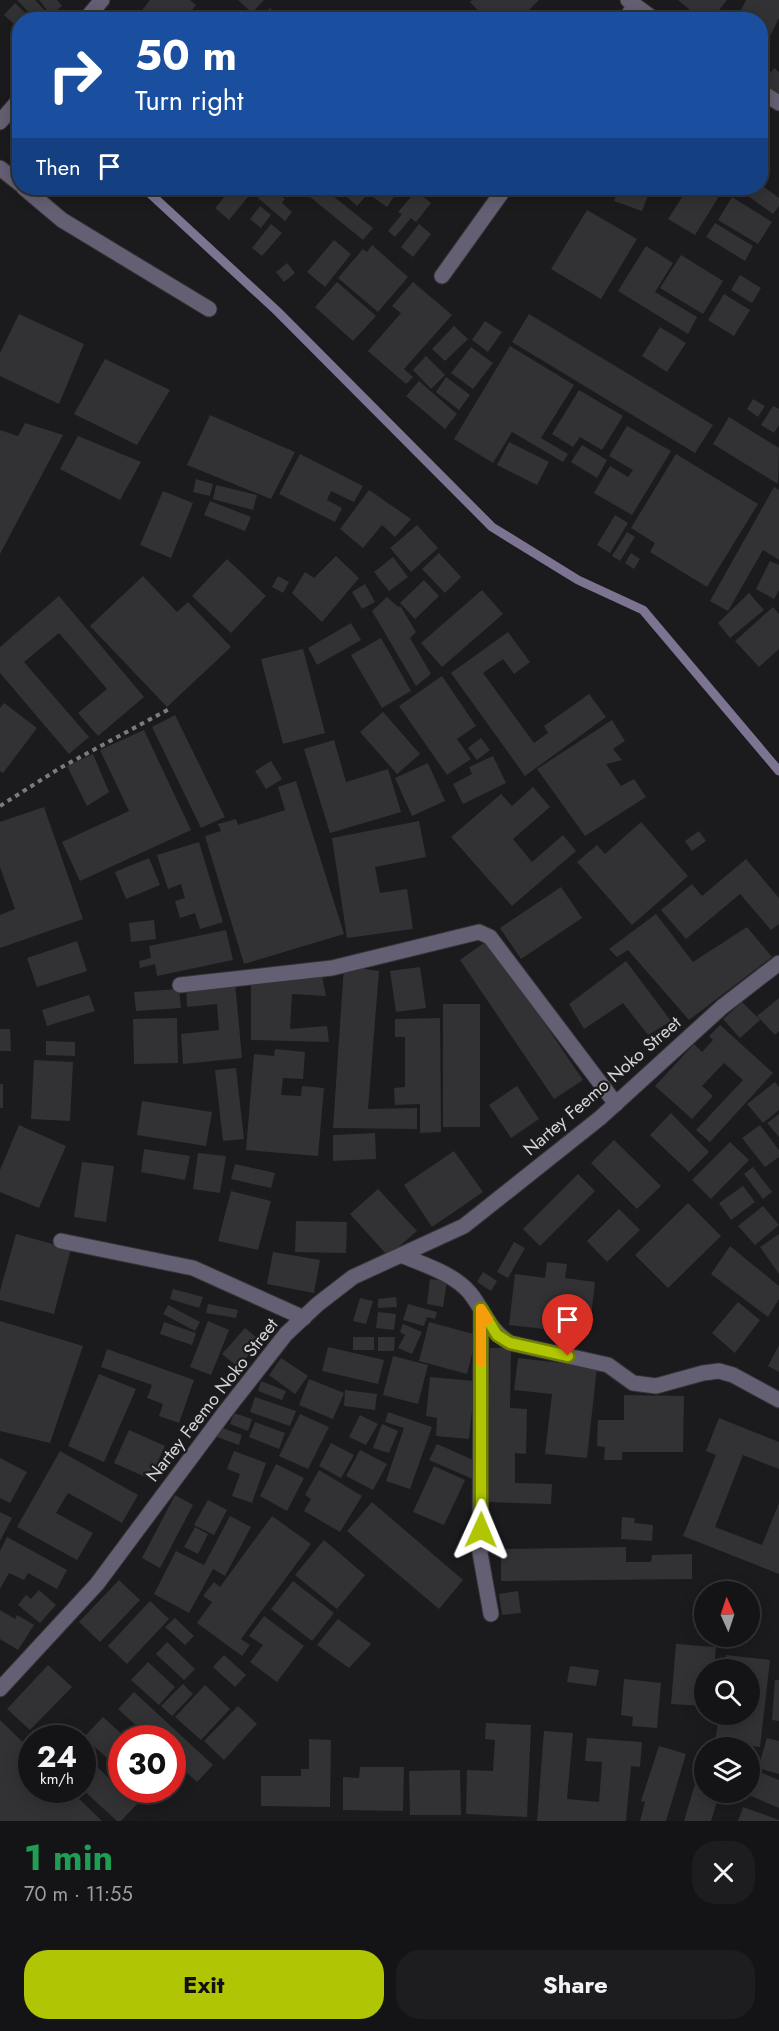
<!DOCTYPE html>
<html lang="en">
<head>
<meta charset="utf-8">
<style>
	:root { --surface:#141416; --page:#1d1d1f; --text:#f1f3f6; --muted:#9d9ea1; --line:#333335; --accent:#b0c503 }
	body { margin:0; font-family:Jost,sans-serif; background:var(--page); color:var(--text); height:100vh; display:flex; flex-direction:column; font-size:22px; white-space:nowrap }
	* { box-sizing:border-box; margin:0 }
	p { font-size:20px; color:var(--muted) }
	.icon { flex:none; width:33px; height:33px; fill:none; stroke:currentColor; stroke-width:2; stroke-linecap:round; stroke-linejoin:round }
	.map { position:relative; height:1821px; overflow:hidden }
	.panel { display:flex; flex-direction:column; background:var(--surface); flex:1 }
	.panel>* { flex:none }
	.guide { position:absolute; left:12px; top:12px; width:756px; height:183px; border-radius:24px; box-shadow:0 3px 15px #0003,0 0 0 2px var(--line); background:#1a4fa0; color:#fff; overflow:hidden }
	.needle { width:39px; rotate:357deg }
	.fabs { position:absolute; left:694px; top:1581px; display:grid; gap:12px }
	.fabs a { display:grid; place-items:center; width:66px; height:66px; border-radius:50%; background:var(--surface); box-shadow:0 3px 15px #0003,0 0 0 2px var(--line); font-size:30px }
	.speed { position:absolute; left:18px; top:1725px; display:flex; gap:12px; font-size:30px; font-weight:700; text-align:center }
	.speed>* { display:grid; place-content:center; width:78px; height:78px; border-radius:50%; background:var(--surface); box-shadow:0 3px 15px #0003,0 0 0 2px var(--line); line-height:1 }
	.speed small { font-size:15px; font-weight:400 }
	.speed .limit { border:9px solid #d22; background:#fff; color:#111 }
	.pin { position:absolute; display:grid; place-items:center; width:51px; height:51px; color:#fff; margin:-62px -26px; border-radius:50% 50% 50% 0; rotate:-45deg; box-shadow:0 0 6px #0007 }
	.pin .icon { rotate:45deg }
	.me { position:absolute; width:66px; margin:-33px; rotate:1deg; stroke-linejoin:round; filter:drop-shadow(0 0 4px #0008) }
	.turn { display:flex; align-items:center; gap:21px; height:126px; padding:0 24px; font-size:27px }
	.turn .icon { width:78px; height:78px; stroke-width:2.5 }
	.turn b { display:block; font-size:42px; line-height:51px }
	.then { display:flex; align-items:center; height:57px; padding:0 24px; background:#0003; gap:12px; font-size:22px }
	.round { display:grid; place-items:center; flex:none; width:63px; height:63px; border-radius:24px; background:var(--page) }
	.headline { display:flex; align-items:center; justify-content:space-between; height:102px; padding:0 24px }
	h1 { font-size:36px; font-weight:700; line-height:45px; color:#1e9e55 }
	.primary-button { display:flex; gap:12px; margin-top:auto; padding:12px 24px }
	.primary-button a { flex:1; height:69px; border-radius:24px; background:var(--accent); color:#111; font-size:24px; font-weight:700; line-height:69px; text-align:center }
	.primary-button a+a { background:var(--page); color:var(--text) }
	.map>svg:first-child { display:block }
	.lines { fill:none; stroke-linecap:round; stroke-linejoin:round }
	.stream { stroke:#7d7492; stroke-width:9 }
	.building { fill:#323235 }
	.minor-casing { stroke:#353437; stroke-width:17 }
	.path { stroke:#7b7a7d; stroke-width:4; stroke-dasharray:4.5 4.5; stroke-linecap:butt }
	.minor { stroke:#655f73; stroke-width:15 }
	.route-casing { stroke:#728002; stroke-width:15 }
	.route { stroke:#b0c503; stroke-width:10 }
	.slow { stroke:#f59e0b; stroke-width:10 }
	.labels { text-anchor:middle; stroke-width:4.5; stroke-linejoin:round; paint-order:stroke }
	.street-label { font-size:18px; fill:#d4d4d6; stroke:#1b1a1d }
</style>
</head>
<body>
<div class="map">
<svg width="779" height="1821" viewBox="0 0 779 1821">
	<rect width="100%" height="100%" fill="#1b1a1d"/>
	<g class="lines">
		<path class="stream" d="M144 188 277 311 492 527 578 580 643 610 779 771"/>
	</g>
	<path class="building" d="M17 0H35L48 14 42 20H36Z
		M39 0H57L62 6 51 15Z
		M150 0H190L196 5 184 20H138L136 18Z
		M238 0H264L252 13Z
		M472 0H539L519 20H487L470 2Z
		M678 0H727L711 20H702Z
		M746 0H779V18L763 50 760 49V20H736Z
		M15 3 33 20H20V29L4 15Z
		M270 8 281 20H258Z
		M774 68 779 72V99L761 85Z
		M760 184 779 198V206L773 214 737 188H760Z
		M232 188H247L252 192 229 220 215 208Z
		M266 188H270L285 199 282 203 292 212 285 221 258 198Z
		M299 188H323L373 228 363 240Z
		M337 188H354L365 197 357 206Z
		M376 188H385L395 195 387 207 370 195Z
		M619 188H651L642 211 614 201Z
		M688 188H701L718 198 695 235 668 219Z
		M416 191 431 203 416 222 411 218 395 237 388 231 402 214 398 212Z
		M732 197 772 222 758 244 718 220Z
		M260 206 271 215 261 228 250 219Z
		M587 210 637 239 601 299 551 269Z
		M715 223 753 246 745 261 706 237Z
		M271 224 282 233 262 256 252 248Z
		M419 224 431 234 413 257 401 247Z
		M334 240 351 254 325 287 307 272Z
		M372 245 408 277 378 312 338 278 363 249 367 252Z
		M646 246 673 263 655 292 697 317 688 334 618 291Z
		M681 255 723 281 703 314 660 288Z
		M287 263 295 273 284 282 276 272Z
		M740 275 761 288 752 303 731 290Z
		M337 282 376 316 353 341 315 307Z
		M413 282 452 315 404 369 413 377 406 384 368 351 401 313 392 306Z
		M724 294 750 310 734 336 708 320Z
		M19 314 84 344 59 404 0 376V353Z
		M529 314 713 425 695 453 512 342Z
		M485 321 502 332 488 352 472 340Z
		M454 326 468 339 445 361 432 349Z
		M660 327 686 343 667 372 642 356Z
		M510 346 574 385 541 438 568 454 563 462 512 432 493 463 454 439Z
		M471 347 493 363 473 389 451 373Z
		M426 356 445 375 431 389 413 370Z
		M105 359 170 390 137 445 74 414Z
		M446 377 470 395 459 410 436 392Z
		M419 381 457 414 445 429 406 396Z
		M579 390 623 416 602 450 580 437 573 447 552 434Z
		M753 399 765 406 758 417 747 409Z
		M773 406 779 409V425L774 433 761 425Z
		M210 415 295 452 271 499 187 465Z
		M729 417 779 448 778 484 713 444Z
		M25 423 63 435 0 554V430L18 436Z
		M627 426 671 451 632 515 594 493 610 466 628 477 633 470 609 456Z
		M78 436 141 462 120 500 60 469Z
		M509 442 549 462 537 485 497 465Z
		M582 445 607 460 597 478 571 462Z
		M300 454 363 486 354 502 331 491 327 500 342 508 335 522 279 494Z
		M676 454 758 504 707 587 650 552 655 543 631 528Z
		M196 479 213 484 210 496 193 492Z
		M216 485 257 495 253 510 213 499Z
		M774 487 779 490V560L763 550 728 611 710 601Z
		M369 490 411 519 395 537 382 525 363 548 340 529Z
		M163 491 193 503 171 558 140 545Z
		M210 501 251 517 245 531 204 515Z
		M615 515 628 523 610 553 597 545Z
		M417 525 438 548 411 572 390 548Z
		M627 532 635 537 620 561 612 556Z
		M439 553 461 577 445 593 422 569Z
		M631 553 640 559 634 569 625 563Z
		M336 556 359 578 322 622 292 593 305 572 314 578Z
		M393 557 408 577 389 591 374 572Z
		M227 559 266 596 231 633 192 596Z
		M770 561 779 565V590L774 599 756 589Z
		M143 576 177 612 188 602 231 647 167 707 90 626Z
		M278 576 289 582 283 593 272 587Z
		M424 580 439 596 415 619 400 603Z
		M365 584 375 602 362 609 352 592Z
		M482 590 503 614 442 667 421 643Z
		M749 593 764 610 730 638 718 623Z
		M59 596 144 697 98 736 78 713 107 689 59 633 24 662 89 737 69 754 0 673V647Z
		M387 597 397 606 401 607 416 632 410 638 431 674 416 686 372 611Z
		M773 607 779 614V649L759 667 735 641Z
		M351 623 361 640 317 665 308 648Z
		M508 632 530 662 514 674 503 659 483 673 534 743 548 733 544 726 589 694 606 717 525 776 451 673Z
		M381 638 411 691 382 708 351 655Z
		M303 649 325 733 283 744 261 659Z
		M442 676 476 726 457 739 471 759 447 775 399 706Z
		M4 703 37 728 3 773 0 771V708Z
		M383 712 420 754 397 774 360 732Z
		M175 715 225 817 201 828 152 727Z
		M612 720 625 741 613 749 622 760 606 764 621 786 634 779 646 797 585 836 537 769Z
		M144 730 191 830 80 881 62 842 129 811 100 750Z
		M481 738 490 750 477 760 468 748Z
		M334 740 346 782 388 769 401 812 330 833 304 749Z
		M93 754 109 792 87 806 67 766Z
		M493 756 506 783 463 804 453 784 472 774 469 767Z
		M271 761 282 779 266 789 255 771Z
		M428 763 445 801 412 816 395 778Z
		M296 781 344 934 244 964 205 836 221 831 218 824 236 819 238 825 285 810 278 787Z
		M533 787 550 807 513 839 532 862 563 835 576 851 512 906 451 837 501 794 512 806Z
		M44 807 83 919 0 948V915L15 909 0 867V822Z
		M419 821 426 857 375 867 380 893 407 889 413 929 347 938 332 838Z
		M641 822 688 876 632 925 577 862 597 845 605 854Z
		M699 831 706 841 692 851 685 841Z
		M199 842 223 922 200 929 195 913 180 918 175 901 185 898 181 884 168 889 157 855Z
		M149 858 160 885 126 899 115 872Z
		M746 859 779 898V924L771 930 740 894 686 939 661 910 692 884 702 896Z
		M561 887 582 918 521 959 500 928Z
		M656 914 693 962 747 927 772 957 689 1020 628 950 617 957 609 949Z
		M154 920 156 939 131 942 129 923Z
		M226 930 233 960 157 976 155 964 140 968 139 961 151 958 149 946Z
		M488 940 583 1080 554 1099 460 960Z
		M77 941 87 971 37 987 27 958Z
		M626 961 671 1021 648 1035 623 1003 584 1029 569 1004Z
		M344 966 379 971 368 1109 417 1108V1129L333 1128Z
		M420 967 426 1008 396 1012 390 971Z
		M322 976 326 996 292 994 290 1029 327 1026 329 1042 251 1040V979Z
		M235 982 242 1058 183 1064 181 1034 219 1030 217 1004 187 1007 186 987Z
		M179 989 181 1008 136 1011 134 992Z
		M89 995 95 1011 47 1026 42 1010Z
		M779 998V1031L775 1035 757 1016Z
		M742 1002 760 1020 740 1038 723 1019Z
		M443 1004H480V1127H443Z
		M177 1018 178 1063 134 1064 133 1019Z
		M440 1018 441 1132 420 1133V1104L395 1105 394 1088 405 1087V1037H395V1019Z
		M720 1025 773 1073 710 1142 696 1130 743 1080 724 1063 702 1086 713 1096 692 1119 655 1086 694 1044 702 1052 713 1040 709 1036Z
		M0 1029H10L11 1051H0Z
		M46 1041 75 1042V1056L46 1055Z
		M275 1049 305 1052 303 1079 283 1078 281 1095 301 1096 302 1086 324 1088 318 1156 246 1150 254 1054 274 1056Z
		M34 1060 73 1062 70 1121 31 1119Z
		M236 1068 244 1139 223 1141 215 1070Z
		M775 1082 779 1087V1110L763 1123 747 1104Z
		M0 1084H3V1108H0Z
		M517 1086 539 1119 511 1138 489 1105Z
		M142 1101 212 1112 206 1146 137 1135Z
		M671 1113 709 1152 689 1172 650 1135Z
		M779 1114V1137L767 1123Z
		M19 1125 66 1146 39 1208 0 1192V1170Z
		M760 1125 779 1150V1157L765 1167 742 1138Z
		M375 1133 376 1159 333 1161V1135Z
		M614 1140 661 1186 637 1209 591 1163Z
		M730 1142 749 1160 711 1199 692 1180Z
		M144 1149 190 1156 185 1180 141 1172Z
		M454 1151 483 1192 432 1227 404 1185Z
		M198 1153 226 1156 220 1193 193 1189Z
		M82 1162 114 1166 106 1222 74 1217Z
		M235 1164 275 1173 271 1188 231 1179Z
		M753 1167 772 1192 763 1199 744 1174Z
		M578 1174 595 1191 540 1246 523 1229Z
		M743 1186 755 1202 731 1220 719 1203Z
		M378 1189 417 1231 388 1256 350 1214Z
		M231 1191 271 1201 258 1250 218 1241Z
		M688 1203 721 1236 668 1288 635 1255Z
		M763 1206 779 1225 755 1245 738 1226Z
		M619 1209 640 1230 607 1262 587 1241Z
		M296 1221 347 1222 346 1253 295 1252Z
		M16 1234 71 1249 54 1314 0 1300V1291Z
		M779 1234V1274L760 1247Z
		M514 1242 525 1248 508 1278 497 1272Z
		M730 1246 779 1286V1299L768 1317 711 1274Z
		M273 1252 320 1260 314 1293 267 1284Z
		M547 1262 567 1264 565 1278 595 1282 589 1334 509 1325 515 1274 545 1278Z
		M483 1272 497 1281 491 1291 477 1282Z
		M430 1279 447 1281 443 1307 427 1304Z
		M173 1289 203 1297 199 1308 170 1299Z
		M396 1297 397 1307 378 1308V1299Z
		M360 1298 373 1301 366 1324 353 1321Z
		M738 1302 760 1320 735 1353 712 1333Z
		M208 1304 238 1310 236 1318 206 1313Z
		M408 1304 437 1312 435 1319 427 1317 424 1326 403 1320Z
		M168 1305 200 1322 195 1331 163 1314Z
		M378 1312 396 1314 394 1330 376 1328Z
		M0 1321 83 1346 50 1443 0 1431Z
		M208 1321 229 1330 211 1375 190 1367Z
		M164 1322 196 1333 192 1345 160 1334Z
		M429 1322 477 1335 467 1374 419 1361Z
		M403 1324 422 1332 412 1354 398 1348 405 1335 400 1332Z
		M245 1328 261 1341 238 1367 222 1354Z
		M353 1337H374V1350H353Z
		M378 1337H395L394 1351H378Z
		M779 1345V1372L768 1366Z
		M328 1347 384 1360 378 1384 322 1371Z
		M490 1348H511L510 1408 527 1409 526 1454 515 1453V1483L552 1484 551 1504 486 1502Z
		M107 1349 194 1380 179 1423 159 1416 163 1404 147 1398 152 1385 101 1367Z
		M393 1356 428 1365 418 1404 383 1395Z
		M281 1358 308 1376 295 1394 269 1375Z
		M518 1358 597 1367 587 1458 545 1454 552 1394 514 1390Z
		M99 1374 136 1389 104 1462 68 1446Z
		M430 1377 475 1381 469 1439 436 1436 437 1418 426 1416Z
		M309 1379 344 1393 333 1419 299 1405Z
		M261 1381 286 1391 282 1400 258 1391Z
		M345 1390 377 1394 375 1410 344 1406Z
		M624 1395 684 1396 683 1452H622V1460H604L605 1447 597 1446 598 1420H624Z
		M255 1397 296 1411 290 1426 250 1412Z
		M388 1412 432 1427 410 1489 386 1481 404 1428 385 1422Z
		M234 1413 252 1419 248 1431 230 1424Z
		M300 1414 329 1427 308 1469 279 1456Z
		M360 1415 378 1424 366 1445 349 1437Z
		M719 1418 779 1442V1469L743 1455 715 1527 762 1545 779 1503V1574L683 1536 716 1455 706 1451Z
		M255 1422 285 1433 279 1449 249 1437Z
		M382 1424 398 1431 389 1453 373 1448Z
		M220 1427 242 1435 239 1445 217 1437Z
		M129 1430 165 1446 150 1479 114 1463Z
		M331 1443 354 1455 341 1478 319 1466Z
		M437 1444 480 1463 473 1479 429 1460Z
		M360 1450 387 1464 373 1490 346 1476Z
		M60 1451 138 1495 122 1523 68 1493 56 1513 93 1533 77 1560 17 1527Z
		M234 1451 266 1463 252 1503 232 1496 240 1474 227 1469Z
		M0 1458 27 1472 10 1503 0 1498Z
		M276 1464 304 1478 287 1511 260 1496Z
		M434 1466 465 1480 444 1525 413 1512Z
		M319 1470 362 1496 340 1532 304 1511 311 1499 305 1495Z
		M175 1495 193 1505 160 1568 142 1558Z
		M208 1500 227 1510 214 1535 194 1525Z
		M372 1502 463 1580 439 1609 347 1531Z
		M0 1512 12 1518 0 1541Z
		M230 1516 251 1527 225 1576 213 1569 189 1613 154 1594 176 1551 204 1565Z
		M272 1516 311 1544 241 1639 250 1645 242 1656 197 1623 212 1602 203 1596 214 1582 220 1587Z
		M622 1517 635 1518 634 1523 653 1525 652 1541 621 1539Z
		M195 1527 208 1534 198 1554 184 1547Z
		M7 1537 67 1570 57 1589 28 1573 24 1580 9 1573 0 1589V1551Z
		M324 1540 365 1575 337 1609 295 1575Z
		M626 1547V1562H651L652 1555 692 1554V1579L501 1581V1549Z
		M119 1580 140 1600 100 1642 79 1622Z
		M293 1581 334 1613 312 1641 271 1609Z
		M39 1590 56 1605 40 1623 18 1605 26 1595 31 1599Z
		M518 1591 521 1613 502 1615 499 1594Z
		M150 1601 169 1619 127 1664 108 1646Z
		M0 1610 15 1619 17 1615 34 1625 18 1650 0 1639Z
		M264 1616 304 1646 277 1682 250 1662 263 1645 249 1636Z
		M175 1618 194 1636 185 1645 165 1627Z
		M338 1619 371 1644 349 1668 317 1645Z
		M167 1642 195 1669 184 1680 156 1654Z
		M676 1644 716 1647 714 1670H705V1706L671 1704Z
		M224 1655 246 1675 235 1687 213 1667Z
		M726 1655 770 1660 760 1747 715 1742 719 1714H750V1670H724Z
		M148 1662 175 1687 159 1705 131 1680Z
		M48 1665 72 1687 30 1730 7 1709Z
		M570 1666 599 1670 596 1686 567 1682Z
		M624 1679 661 1683 657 1728 632 1726 633 1717 621 1715Z
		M775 1680H779V1721L772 1720Z
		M183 1684 193 1694 172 1716 161 1706Z
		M205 1685 230 1709 201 1740 175 1717Z
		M134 1692 213 1765 197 1782 172 1759V1738H150L118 1709Z
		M238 1706 257 1724 224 1760 204 1741Z
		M103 1717 126 1738H122V1772L84 1737Z
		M0 1720 32 1751V1790H70L102 1821H0Z
		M486 1723 531 1725 527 1817 466 1814 467 1770 493 1771 495 1740 485 1739Z
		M52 1725 67 1738H40Z
		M544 1731 573 1733 567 1799 599 1802 602 1762 585 1761 587 1738 642 1742 640 1767 631 1766 626 1821H537Z
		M767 1738 779 1741V1774L758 1768Z
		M309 1739 331 1740 330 1807 261 1806V1776H301V1769H309Z
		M659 1746 686 1754 666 1821H640L645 1802 641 1801Z
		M82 1753 137 1804 121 1821H117L82 1789Z
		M704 1754 705 1792H720L711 1821H684Z
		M360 1767H404L403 1811 343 1810V1777L359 1778Z
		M750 1768 779 1780V1808L742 1792H750Z
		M460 1770 461 1815H410L409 1771Z
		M141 1790H165L154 1802Z
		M743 1807 779 1820V1821H738Z"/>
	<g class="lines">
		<g class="minor-casing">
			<path id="minor" d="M628 0 655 20
				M85 20 102 0
				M625 20 635 5
				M760 91 779 103
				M0 122 20 99
				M0 168 20 184
				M24 188 62 220 209 309
				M442 276 505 188
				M180 985 332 968 479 932 490 937 616 1104
				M61 1241 193 1268 304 1318
				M401 1255C424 1265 453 1273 470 1293 485 1312 488 1329 510 1343L608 1365 633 1383 656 1386 703 1373 719 1371 733 1375 779 1400
				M481 1309 480 1553 491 1614
				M0 1689 97 1584 225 1412 286 1334 318 1304 353 1277 464 1226 600 1118 722 1007 779 963"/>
		</g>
		<path class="path" d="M0 806 60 768 171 708"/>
		<use href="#minor" class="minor"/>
	</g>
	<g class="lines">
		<g class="route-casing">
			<path id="route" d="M481 1530V1309L497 1335 510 1343 568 1356"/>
		</g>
		<use href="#route" class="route"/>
		<path class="slow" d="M481 1362V1309L488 1320"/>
	</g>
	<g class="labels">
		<g class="street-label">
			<text transform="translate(602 1086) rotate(-41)" y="6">Nartey Feemo Noko Street</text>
			<text transform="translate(212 1400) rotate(-52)" y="6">Nartey Feemo Noko Street</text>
		</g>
	</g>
</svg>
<div class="fabs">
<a><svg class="needle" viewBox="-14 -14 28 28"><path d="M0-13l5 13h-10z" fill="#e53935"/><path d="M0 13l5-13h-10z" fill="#9d9ea1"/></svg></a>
<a><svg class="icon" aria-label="search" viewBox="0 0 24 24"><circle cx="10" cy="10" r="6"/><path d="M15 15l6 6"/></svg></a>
<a><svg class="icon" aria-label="layers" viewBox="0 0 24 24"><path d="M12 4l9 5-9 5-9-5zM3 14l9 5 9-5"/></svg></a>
</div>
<div class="speed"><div>24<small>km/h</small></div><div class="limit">30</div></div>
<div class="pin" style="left:568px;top:1356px;background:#d93025"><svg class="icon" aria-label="arrive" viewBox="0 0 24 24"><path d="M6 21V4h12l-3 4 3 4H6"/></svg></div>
<svg class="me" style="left:481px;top:1530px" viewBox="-20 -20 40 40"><path d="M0-17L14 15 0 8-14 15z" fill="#b0c503" stroke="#fff" stroke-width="4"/></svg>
<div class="guide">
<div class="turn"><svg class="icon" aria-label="right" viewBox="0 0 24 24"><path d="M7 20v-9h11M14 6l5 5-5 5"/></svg><div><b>50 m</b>Turn right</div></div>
<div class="then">Then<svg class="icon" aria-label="arrive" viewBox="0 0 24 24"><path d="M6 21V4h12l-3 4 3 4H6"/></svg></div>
</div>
</div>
<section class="panel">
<div class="headline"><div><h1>1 min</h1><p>70 m · 11:55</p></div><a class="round"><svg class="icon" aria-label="close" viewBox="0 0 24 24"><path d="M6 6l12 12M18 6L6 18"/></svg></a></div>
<div class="primary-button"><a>Exit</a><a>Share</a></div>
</section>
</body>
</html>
